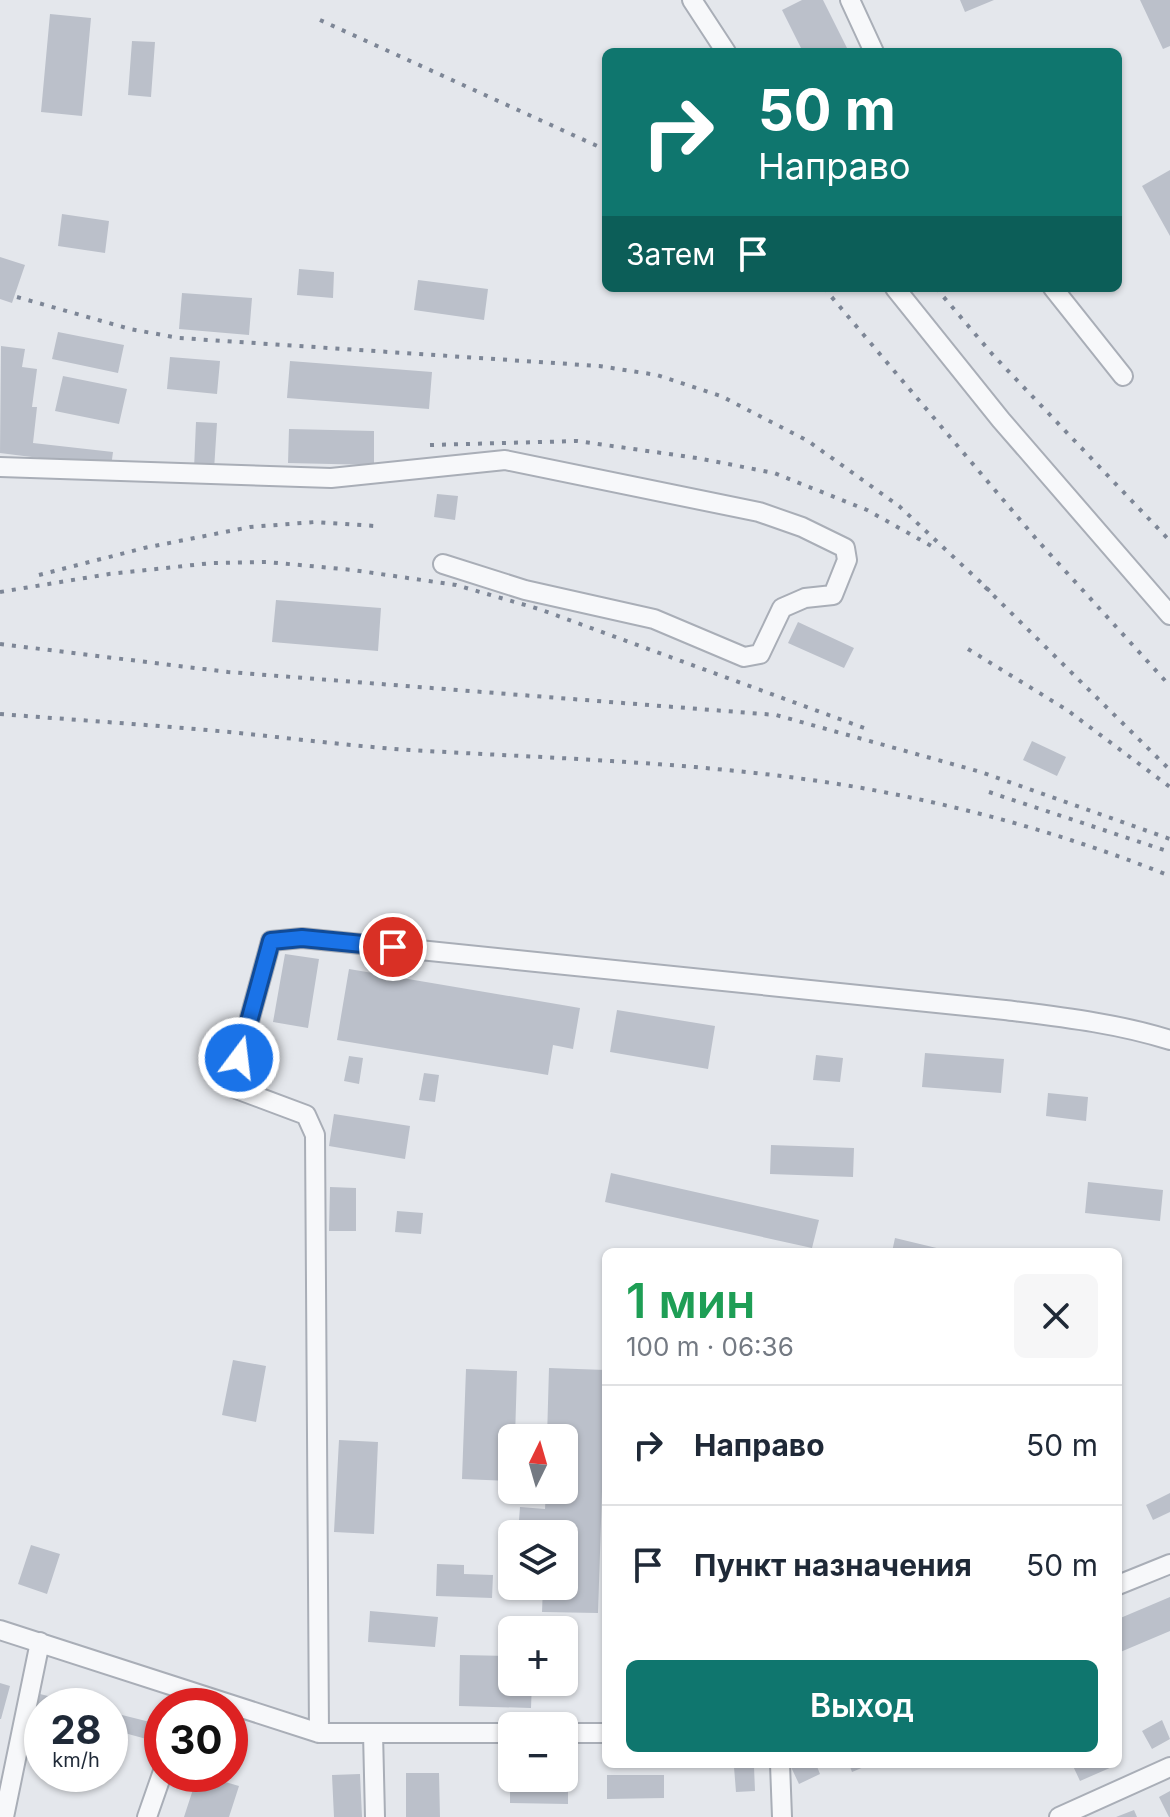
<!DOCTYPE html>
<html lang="ru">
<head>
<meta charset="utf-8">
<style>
	:root { --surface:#fff; --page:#f6f6f7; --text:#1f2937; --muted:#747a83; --line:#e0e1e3; --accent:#0f766e }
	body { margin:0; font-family:Inter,sans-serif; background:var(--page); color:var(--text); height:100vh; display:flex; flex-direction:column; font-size:30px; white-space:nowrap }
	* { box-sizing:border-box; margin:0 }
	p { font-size:26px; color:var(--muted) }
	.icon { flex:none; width:44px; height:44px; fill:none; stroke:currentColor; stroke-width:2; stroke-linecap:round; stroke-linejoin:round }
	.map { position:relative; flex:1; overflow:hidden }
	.sheet { position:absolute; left:602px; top:1248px; width:520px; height:520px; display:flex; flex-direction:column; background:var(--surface); border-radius:12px; box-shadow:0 2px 6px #0004 }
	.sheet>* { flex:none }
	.banner { position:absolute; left:602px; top:48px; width:520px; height:244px; border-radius:12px; box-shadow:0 2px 6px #0004; background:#0f766e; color:#fff; overflow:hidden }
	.needle { width:52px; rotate:5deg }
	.tools { position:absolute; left:498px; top:1424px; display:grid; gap:16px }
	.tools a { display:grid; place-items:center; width:80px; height:80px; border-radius:12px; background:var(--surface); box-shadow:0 2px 6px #0004; font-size:40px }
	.speed { position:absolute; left:24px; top:1688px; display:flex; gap:16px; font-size:40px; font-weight:700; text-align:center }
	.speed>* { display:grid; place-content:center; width:104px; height:104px; border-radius:50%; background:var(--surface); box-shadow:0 2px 6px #0004; line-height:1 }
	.speed small { font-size:20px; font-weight:400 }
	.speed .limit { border:12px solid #d22; background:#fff; color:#111 }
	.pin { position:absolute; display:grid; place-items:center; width:68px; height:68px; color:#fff; margin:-34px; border:4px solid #fff; border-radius:50%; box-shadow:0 2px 8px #0007 }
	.me { position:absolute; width:88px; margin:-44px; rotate:15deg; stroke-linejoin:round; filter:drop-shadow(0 0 6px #0008) }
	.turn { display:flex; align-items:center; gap:28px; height:168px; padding:0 24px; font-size:36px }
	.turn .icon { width:104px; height:104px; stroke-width:2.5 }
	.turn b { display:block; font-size:56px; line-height:68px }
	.then { display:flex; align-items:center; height:76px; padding:0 24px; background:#0003; gap:16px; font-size:30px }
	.round { display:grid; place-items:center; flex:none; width:84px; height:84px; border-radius:12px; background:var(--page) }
	.headline { display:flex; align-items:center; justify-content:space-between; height:136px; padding:0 24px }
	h1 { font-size:48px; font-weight:600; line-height:60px; color:#1e9e55 }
	.button { display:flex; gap:16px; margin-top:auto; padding:16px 24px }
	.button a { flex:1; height:92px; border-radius:12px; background:var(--accent); color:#fff; font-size:32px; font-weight:600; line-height:92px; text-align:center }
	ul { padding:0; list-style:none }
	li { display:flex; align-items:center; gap:24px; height:120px; padding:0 24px; border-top:2px solid var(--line) }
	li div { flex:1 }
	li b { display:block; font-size:30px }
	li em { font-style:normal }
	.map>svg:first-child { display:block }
	.building { fill:#bbc0ca }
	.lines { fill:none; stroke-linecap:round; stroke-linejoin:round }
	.minor-casing { stroke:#a9aeb7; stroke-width:22 }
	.minor { stroke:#f7f8fa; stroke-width:18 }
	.rail { stroke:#7d8696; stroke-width:4; stroke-dasharray:4 8; stroke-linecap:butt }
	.route-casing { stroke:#114b97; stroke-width:20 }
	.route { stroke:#1a73e8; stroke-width:14 }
</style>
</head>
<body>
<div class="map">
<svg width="1170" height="1817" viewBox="0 0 1170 1817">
	<rect width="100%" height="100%" fill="#e4e7ec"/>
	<path class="building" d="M802 0H823L849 52H803L782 10Z
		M960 0H994L965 12Z
		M1140 0H1170V46L1163 49Z
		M50 14 91 18 82 116 41 112Z
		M132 41 155 42 151 97 128 95Z
		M1170 170V236L1142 186Z
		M62 214 109 221 105 253 58 246Z
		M0 257 25 265 12 303 0 299Z
		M299 269 334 272 333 298 297 295Z
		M418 280 488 289 484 320 414 310Z
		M182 293 252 298 249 335 179 329Z
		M58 332 124 345 118 373 52 359Z
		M1 346 25 349 22 367 37 369 32 407H37L33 443 113 452 111 467 0 453Z
		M170 357 220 361 217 394 167 389Z
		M290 361 432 372 429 409 287 398Z
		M63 376 127 389 119 424 55 411Z
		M196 422 217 423 214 470 194 469Z
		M289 429 374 431V465L288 463Z
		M437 494 458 496 455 520 434 517Z
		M276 600 381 608 378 651 272 642Z
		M798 622 854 648 844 668 788 643Z
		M1032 741 1066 757 1057 776 1023 760Z
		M285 954 319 959 308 1028 273 1022Z
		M349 969 580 1008 573 1049 553 1045 548 1075 337 1040Z
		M617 1010 715 1026 708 1069 610 1052Z
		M925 1053 1004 1059 1001 1093 922 1087Z
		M816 1055 843 1058 840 1082 813 1080Z
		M349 1056 363 1058 359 1084 344 1081Z
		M424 1073 439 1075 435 1102 419 1100Z
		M1048 1093 1088 1097 1086 1121 1046 1116Z
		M334 1114 410 1126 405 1159 329 1146Z
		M771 1145 854 1148 853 1177 770 1174Z
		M611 1173 819 1220 812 1248 605 1202Z
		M1088 1182 1163 1190 1160 1221 1085 1213Z
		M330 1187 356 1188V1231H329Z
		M397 1211 423 1213 421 1234 395 1232Z
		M895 1238 949 1251V1252H892Z
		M233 1360 266 1366 256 1422 222 1415Z
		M549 1368 606 1370 598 1613 542 1612 543 1586H564V1534H518L520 1507 545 1509 546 1490H564V1438H547Z
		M466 1369 517 1371 515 1438H512V1481L462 1479Z
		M339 1440 378 1442 374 1534 334 1532Z
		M1170 1493V1512L1153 1520 1146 1505Z
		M31 1545 60 1554 47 1594 18 1584Z
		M437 1564 464 1565V1574L493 1575 492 1598 436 1596Z
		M1170 1597V1631L1118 1653V1619Z
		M370 1611 438 1617 435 1647 368 1642Z
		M460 1655 512 1656V1682H532L531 1708 459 1706Z
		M0 1683 10 1686 1 1719H0Z
		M40 1694 84 1705V1706H42V1712L36 1710Z
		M110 1712 162 1725 161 1743 110 1729Z
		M1162 1720 1170 1739 1152 1749 1142 1731Z
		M798 1764H816L820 1774 799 1784 791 1767Z
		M849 1764H871L852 1772Z
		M1078 1764H1110L1112 1767 1080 1781 1073 1766Z
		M754 1766 755 1791 736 1792 734 1767Z
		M406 1773H439L440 1817H406Z
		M198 1774 239 1786 229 1817H184Z
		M360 1774 362 1817H334L332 1775Z
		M607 1775H664V1798L607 1799Z
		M510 1781 568 1782V1804L510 1803Z
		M1170 1791V1817H1169L1159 1797Z
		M1134 1810 1137 1817H1116Z"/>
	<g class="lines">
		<g class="minor-casing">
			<path id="minor" d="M692 0 726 52
				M850 0 874 52
				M895 288 1001 420 1170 615
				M1053 288 1123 376
				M0 467 331 478 505 460 759 512 802 527 845 548 847 560 833 595 805 598 782 608 760 654 744 657 654 619 525 590 443 564
				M1118 1585 1170 1564
				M0 1630 319 1733H512
				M319 1733 315 1135 306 1115 231 1087 271 941 302 938 1005 1010C1061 1017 1116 1023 1170 1040
				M373 1733 375 1817
				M564 1733H606
				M780 1764 782 1817
				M4 1817 40 1642
				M147 1817 162 1774
				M1059 1817 1170 1767"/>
		</g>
		<use href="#minor" class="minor"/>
		<path class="rail" d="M320 20 606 150
			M824 288 1038 541 1170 686
			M936 288 993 355 1170 541
			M17 297 130 329 179 338 599 366 657 375 721 396 808 441 899 506 992 593
			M430 445 577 441 697 458 774 473 867 510 935 548
			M39 575 144 548 250 527 315 522 375 526
			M985 587 1170 770
			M0 592 109 574 212 563 267 562 353 570 456 585 539 609 864 728
			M0 644 228 672 776 715 981 772 1170 839
			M968 649 1067 710 1170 787
			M0 714C76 720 153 725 229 732 289 738 350 746 410 750 560 759 713 762 862 788 967 807 1071 836 1170 876
			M989 792 1170 852"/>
	</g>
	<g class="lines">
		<g class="route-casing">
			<path id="route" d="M239 1058 271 941 302 938 393 947"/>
		</g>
		<use href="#route" class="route"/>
	</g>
</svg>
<div class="tools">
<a><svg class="needle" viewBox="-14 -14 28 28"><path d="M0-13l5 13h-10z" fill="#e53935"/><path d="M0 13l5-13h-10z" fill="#747a83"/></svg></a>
<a><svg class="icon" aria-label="layers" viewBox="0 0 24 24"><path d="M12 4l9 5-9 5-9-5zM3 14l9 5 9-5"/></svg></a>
<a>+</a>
<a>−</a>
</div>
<div class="speed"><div>28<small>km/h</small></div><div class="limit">30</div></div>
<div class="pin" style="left:393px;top:947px;background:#d93025"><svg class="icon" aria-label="arrive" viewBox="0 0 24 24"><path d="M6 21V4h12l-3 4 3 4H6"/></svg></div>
<svg class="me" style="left:239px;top:1058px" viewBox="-20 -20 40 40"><circle r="17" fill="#1a73e8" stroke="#fff" stroke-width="3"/><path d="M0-11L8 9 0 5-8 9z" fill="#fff"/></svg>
<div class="banner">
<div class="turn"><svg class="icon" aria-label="right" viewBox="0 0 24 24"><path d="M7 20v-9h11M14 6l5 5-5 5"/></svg><div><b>50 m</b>Направо</div></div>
<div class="then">Затем<svg class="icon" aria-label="arrive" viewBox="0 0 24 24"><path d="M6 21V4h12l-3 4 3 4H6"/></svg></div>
</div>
<section class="sheet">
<div class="headline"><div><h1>1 мин</h1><p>100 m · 06:36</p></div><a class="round"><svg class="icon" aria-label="close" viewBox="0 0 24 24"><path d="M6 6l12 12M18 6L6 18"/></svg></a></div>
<ul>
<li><svg class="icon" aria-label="right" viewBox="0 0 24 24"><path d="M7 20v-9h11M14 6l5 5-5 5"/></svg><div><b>Направо</b></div><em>50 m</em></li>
<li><svg class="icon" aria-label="arrive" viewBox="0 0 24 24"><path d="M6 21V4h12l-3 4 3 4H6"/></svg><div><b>Пункт назначения</b></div><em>50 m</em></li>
</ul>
<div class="button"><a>Выход</a></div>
</section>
</div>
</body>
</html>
